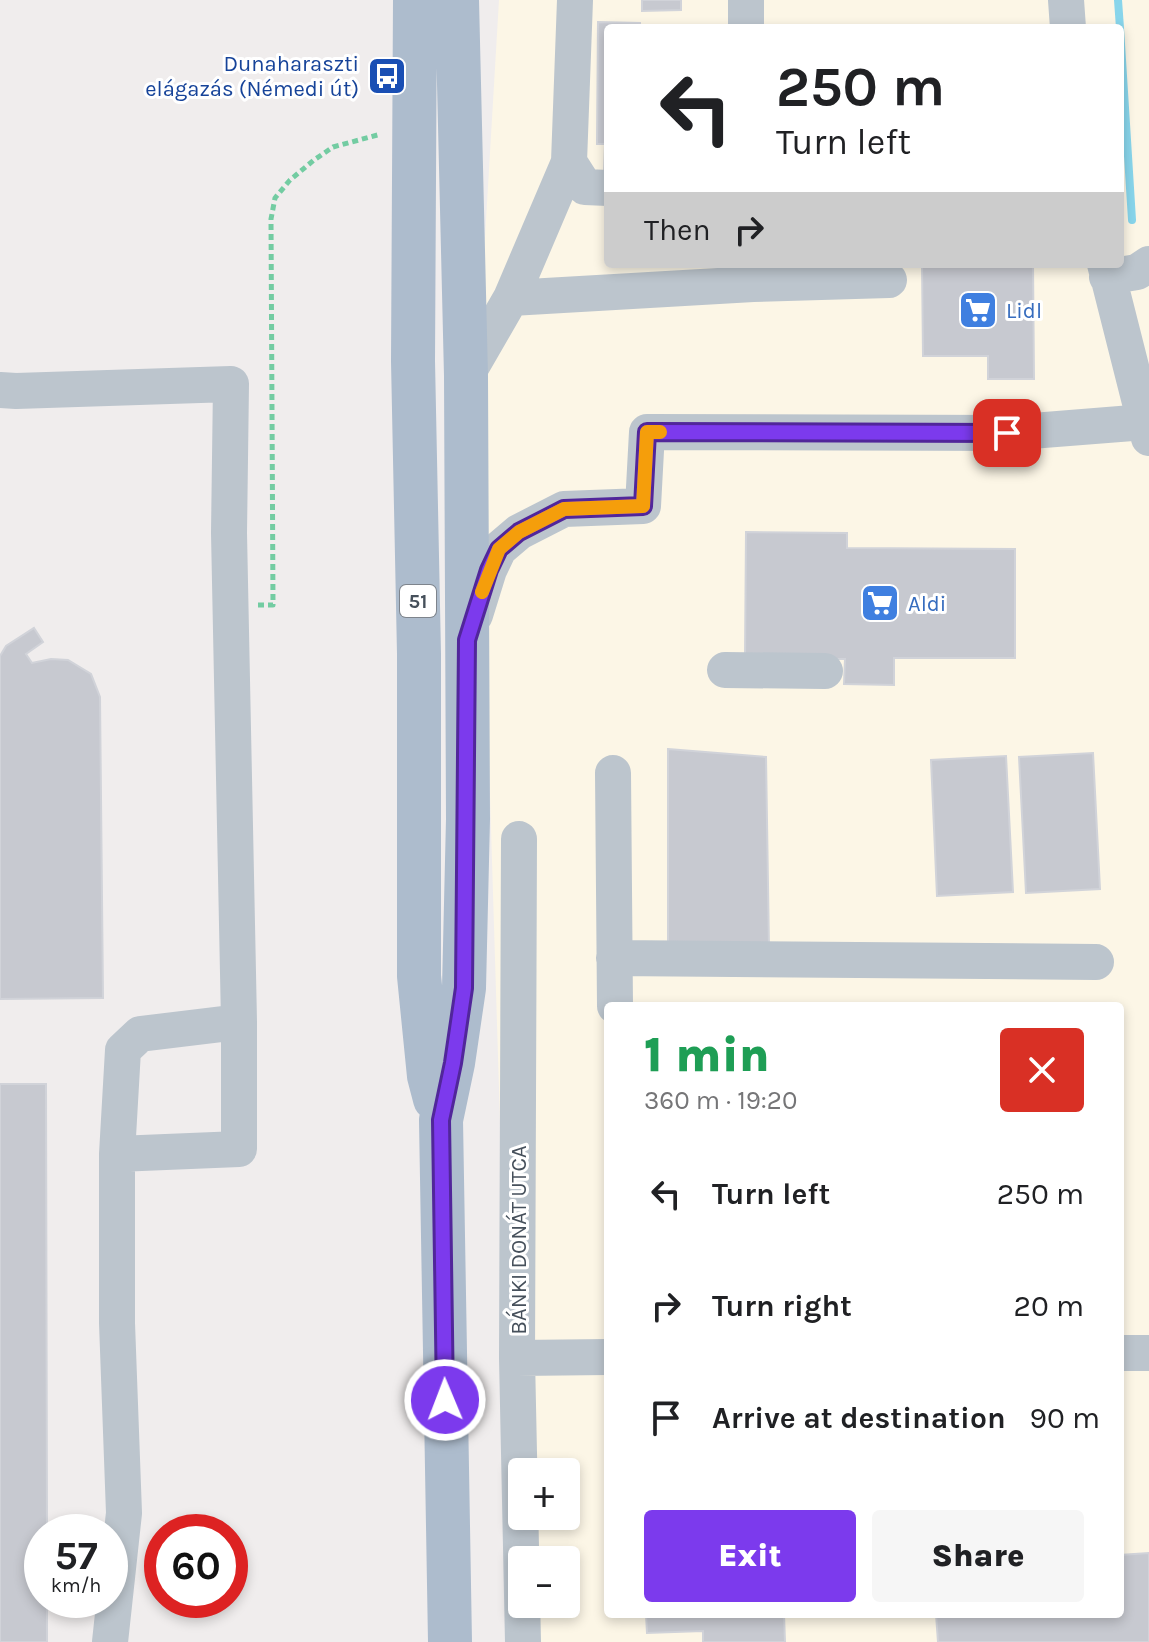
<!DOCTYPE html>
<html lang="en">
<head>
<meta charset="utf-8">
<style>
	:root { --surface:#fff; --page:#f6f6f6; --text:#202124; --muted:#757577; --accent:#7c3aed }
	body { margin:0; font-family:Karla,sans-serif; background:var(--page); color:var(--text); height:100vh; display:flex; flex-direction:column; font-size:30px; white-space:nowrap }
	* { box-sizing:border-box; margin:0 }
	p { font-size:26px; color:var(--muted) }
	.icon { flex:none; width:44px; height:44px; fill:none; stroke:currentColor; stroke-width:2; stroke-linecap:round; stroke-linejoin:round }
	.map { position:relative; flex:1; overflow:hidden }
	.details { position:absolute; left:604px; top:1002px; width:520px; height:616px; display:flex; flex-direction:column; background:var(--surface); border-radius:8px; box-shadow:0 4px 12px #0003 }
	.details>* { flex:none }
	.guide { position:absolute; left:604px; top:24px; width:520px; height:244px; border-radius:8px; box-shadow:0 4px 12px #0003; background:#fff; color:var(--text); overflow:hidden }
	.tools { position:absolute; left:508px; top:1458px; display:grid; gap:16px }
	.tools a { display:grid; place-items:center; width:72px; height:72px; border-radius:8px; background:var(--surface); box-shadow:0 4px 12px #0003; font-size:40px }
	.speed { position:absolute; left:24px; top:1514px; display:flex; gap:16px; font-size:40px; font-weight:700; text-align:center }
	.speed>* { display:grid; place-content:center; width:104px; height:104px; border-radius:50%; background:var(--surface); box-shadow:0 4px 12px #0003; line-height:1 }
	.speed small { font-size:20px; font-weight:400 }
	.speed .limit { border:12px solid #d22; background:#fff; color:#111 }
	.pin { position:absolute; display:grid; place-items:center; width:68px; height:68px; color:#fff; margin:-34px; border-radius:16px; box-shadow:0 4px 12px #0006 }
	.me { position:absolute; width:88px; margin:-44px; rotate:359deg; stroke-linejoin:round; filter:drop-shadow(0 0 6px #0008) }
	.turn { display:flex; align-items:center; gap:28px; height:168px; padding:0 40px; font-size:36px }
	.turn .icon { width:104px; height:104px; stroke-width:2.5 }
	.turn b { display:block; font-size:56px; line-height:68px }
	.then { display:flex; align-items:center; height:76px; padding:0 40px; background:#0003; gap:16px; font-size:30px }
	.round { display:grid; place-items:center; flex:none; width:84px; height:84px; border-radius:8px; background:var(--page) }
	.summary { display:flex; align-items:center; justify-content:space-between; height:136px; padding:0 40px }
	h1 { font-size:48px; font-weight:800; line-height:60px; color:#1e9e55 }
	.cta { display:flex; gap:16px; margin-top:auto; padding:16px 40px }
	.cta a { flex:1; height:92px; border-radius:8px; background:var(--accent); color:#fff; font-size:32px; font-weight:800; line-height:92px; text-align:center }
	.cta a+a { background:var(--page); color:var(--text) }
	ul { padding:0; list-style:none }
	li { display:flex; align-items:center; gap:24px; height:112px; padding:0 40px }
	li div { flex:1 }
	li b { display:block; font-size:30px }
	li em { font-style:normal }
	.map>svg:first-child { display:block }
	.commercial { fill:#fcf6e6; fill-rule:evenodd }
	.lines { fill:none; stroke-linecap:round; stroke-linejoin:round }
	.stream { stroke:#88d5eb; stroke-width:8 }
	.building { fill:#c7c9d0; stroke:#d1d3d9; stroke-width:2 }
	.path { stroke:#73cca2; stroke-width:5; stroke-dasharray:6 4; stroke-linecap:butt }
	.minor { stroke:#bcc5cd; stroke-width:36 }
	.major { stroke:#adbccd; stroke-width:44 }
	.route-casing { stroke:#51269a; stroke-width:20 }
	.route { stroke:#7c3aed; stroke-width:14 }
	.slow { stroke:#f59e0b; stroke-width:14 }
	.labels { text-anchor:middle; stroke-width:6; stroke-linejoin:round; paint-order:stroke }
	.shield { fill:#fff; stroke:#7e848c; stroke-width:2 }
	.shield-label { font-size:20px; font-weight:bold; fill:#46505b }
	.transit-label { font-size:22px; fill:#164399; stroke:#fff; text-anchor:end }
	.shop-label { font-size:22px; fill:#366cbe; stroke:#fff; text-anchor:start }
	.street-label { font-size:22px; fill:#46505b; stroke:#fff }
</style>
</head>
<body>
<div class="map">
<svg width="1149" height="1642" viewBox="0 0 1149 1642">
	<rect width="100%" height="100%" fill="#f0eded"/>
	<path class="commercial" d="M499 0H1149V1642H516L477 373ZM608 28H1120V264H608ZM608 1006H1120V1614H608ZM522 1472H566V1516H522ZM522 1560H566V1604H522Z"/>
	<g class="lines">
		<path class="stream" d="M1118 0 1120 28
			M1120 28 1132 220"/>
	</g>
	<path class="building" d="M642 0H681V10L642 11Z
		M598 22 640 23V28H608V172H604L605 144H597Z
		M922 264H1033L1034 379H988V356H923Z
		M746 532 847 533V548L1015 549V658H894V685L844 684 845 659H745Z
		M34 628 43 642 26 654 32 663 51 659 68 660 91 674 100 697 103 998 0 999V656L6 646Z
		M668 749 766 757 769 949 668 943Z
		M1093 753 1100 889 1026 893 1019 757Z
		M1006 756 1013 892 937 896 931 760Z
		M0 1084H46L47 1532H42V1600H47V1642H0Z
		M1149 1553V1642H938L936 1614H1120V1555Z
		M646 1614H784L785 1642H703V1631L647 1633Z"/>
	<g class="lines">
		<path class="path" d="M258 605H273L271 219 275 198 290 180 314 160 333 147 381 134"/>
		<path class="minor" d="M575 0 569 162 585 187 608 188
			M746 0V28
			M1066 0 1068 28
			M1105 264 1149 438
			M1107 277 1137 272 1149 264
			M511 298 569 162
			M466 376 511 298 753 284 889 280
			M0 390 16 391 231 384 229 533 239 1022
			M475 615 489 570 499 549 519 532 564 509 643 506 647 432 1007 433 1145 422
			M725 670 825 671
			M613 773 615 1006
			M519 839 517 1358 523 1642
			M614 958 1096 962
			M1120 1353H1149
			M517 1358 608 1357
			M110 1642 124 1513 117 1323V1154L123 1050 140 1034 239 1022V1149L117 1154"/>
		<path class="major" d="M415 0 413 361 419 654V976L429 1076 435 1099
			M450 1642 441 1120 453 1063 464 988 468 819 466 376 457 0"/>
	</g>
	<g class="lines">
		<g class="route-casing">
			<path id="route" d="M445 1400 441 1120 453 1063 464 988 467 640 489 570 499 549 519 532 564 509 643 506 647 432 1007 433"/>
		</g>
		<use href="#route" class="route"/>
		<path class="slow" d="M482 592 499 549 519 532 564 509 643 506 647 432H660"/>
	</g>
	<defs>
		<g id="bus-square" transform="scale(2)"><rect x="-9" y="-9" width="18" height="18" rx="4" fill="#1a4fb4" stroke="#fff"/><path d="M-5-6H5V4H4V6H2V4H-2V6H-4V4H-5ZM-3.5-4V0h7V-4ZM-3.5 1.2v1.5H-2V1.2ZM2 1.2v1.5H3.5V1.2Z" fill="#fff"/></g>
		<g id="supermarket-square" transform="scale(2)"><rect x="-9" y="-9" width="18" height="18" rx="4" fill="#3f7fe0" stroke="#fff"/><path d="M-6-5.5h2.5l.6 2H6L4.5 2H-2.5L-4.4-4H-6ZM-1.5 3.2a1.3 1.3 0 1 0 .1 0ZM3 3.2a1.3 1.3 0 1 0 .1 0Z" fill="#fff"/></g>
	</defs>
	<g fill-rule="evenodd">
		<use href="#bus-square" x="387" y="76"/>
		<use href="#supermarket-square" x="978" y="310"/>
		<use href="#supermarket-square" x="880" y="603"/>
	</g>
	<g class="labels">
		<rect class="shield" x="400" y="585" width="36" height="32" rx="6"/>
		<g class="shield-label">
			<text x="418" y="608">51</text>
		</g>
		<g class="transit-label">
			<text x="359" y="71">Dunaharaszti<tspan x="359" dy="25">elágazás (Némedi út)</tspan></text>
		</g>
		<g class="shop-label">
			<text x="1006" y="318">Lidl</text>
			<text x="908" y="611">Aldi</text>
		</g>
		<g class="street-label">
			<text transform="translate(518 1240) rotate(-90)" y="8">BÁNKI DONÁT UTCA</text>
		</g>
	</g>
</svg>
<div class="tools">
<a>+</a>
<a>−</a>
</div>
<div class="speed"><div>57<small>km/h</small></div><div class="limit">60</div></div>
<div class="pin" style="left:1007px;top:433px;background:#d93025"><svg class="icon" aria-label="arrive" viewBox="0 0 24 24"><path d="M6 21V4h12l-3 4 3 4H6"/></svg></div>
<svg class="me" style="left:445px;top:1400px" viewBox="-20 -20 40 40"><circle r="17" fill="#7c3aed" stroke="#fff" stroke-width="3"/><path d="M0-11L8 9 0 5-8 9z" fill="#fff"/></svg>
<div class="guide">
<div class="turn"><svg class="icon" aria-label="left" viewBox="0 0 24 24"><path d="M17 20v-9H6M10 6l-5 5 5 5"/></svg><div><b>250 m</b>Turn left</div></div>
<div class="then">Then<svg class="icon" aria-label="right" viewBox="0 0 24 24"><path d="M7 20v-9h11M14 6l5 5-5 5"/></svg></div>
</div>
<section class="details">
<div class="summary"><div><h1>1 min</h1><p>360 m · 19:20</p></div><a class="round" style="background:#d93025;color:#fff"><svg class="icon" aria-label="close" viewBox="0 0 24 24"><path d="M6 6l12 12M18 6L6 18"/></svg></a></div>
<ul>
<li><svg class="icon" aria-label="left" viewBox="0 0 24 24"><path d="M17 20v-9H6M10 6l-5 5 5 5"/></svg><div><b>Turn left</b></div><em>250 m</em></li>
<li><svg class="icon" aria-label="right" viewBox="0 0 24 24"><path d="M7 20v-9h11M14 6l5 5-5 5"/></svg><div><b>Turn right</b></div><em>20 m</em></li>
<li><svg class="icon" aria-label="arrive" viewBox="0 0 24 24"><path d="M6 21V4h12l-3 4 3 4H6"/></svg><div><b>Arrive at destination</b></div><em>90 m</em></li>
</ul>
<div class="cta"><a>Exit</a><a>Share</a></div>
</section>
</div>
</body>
</html>
